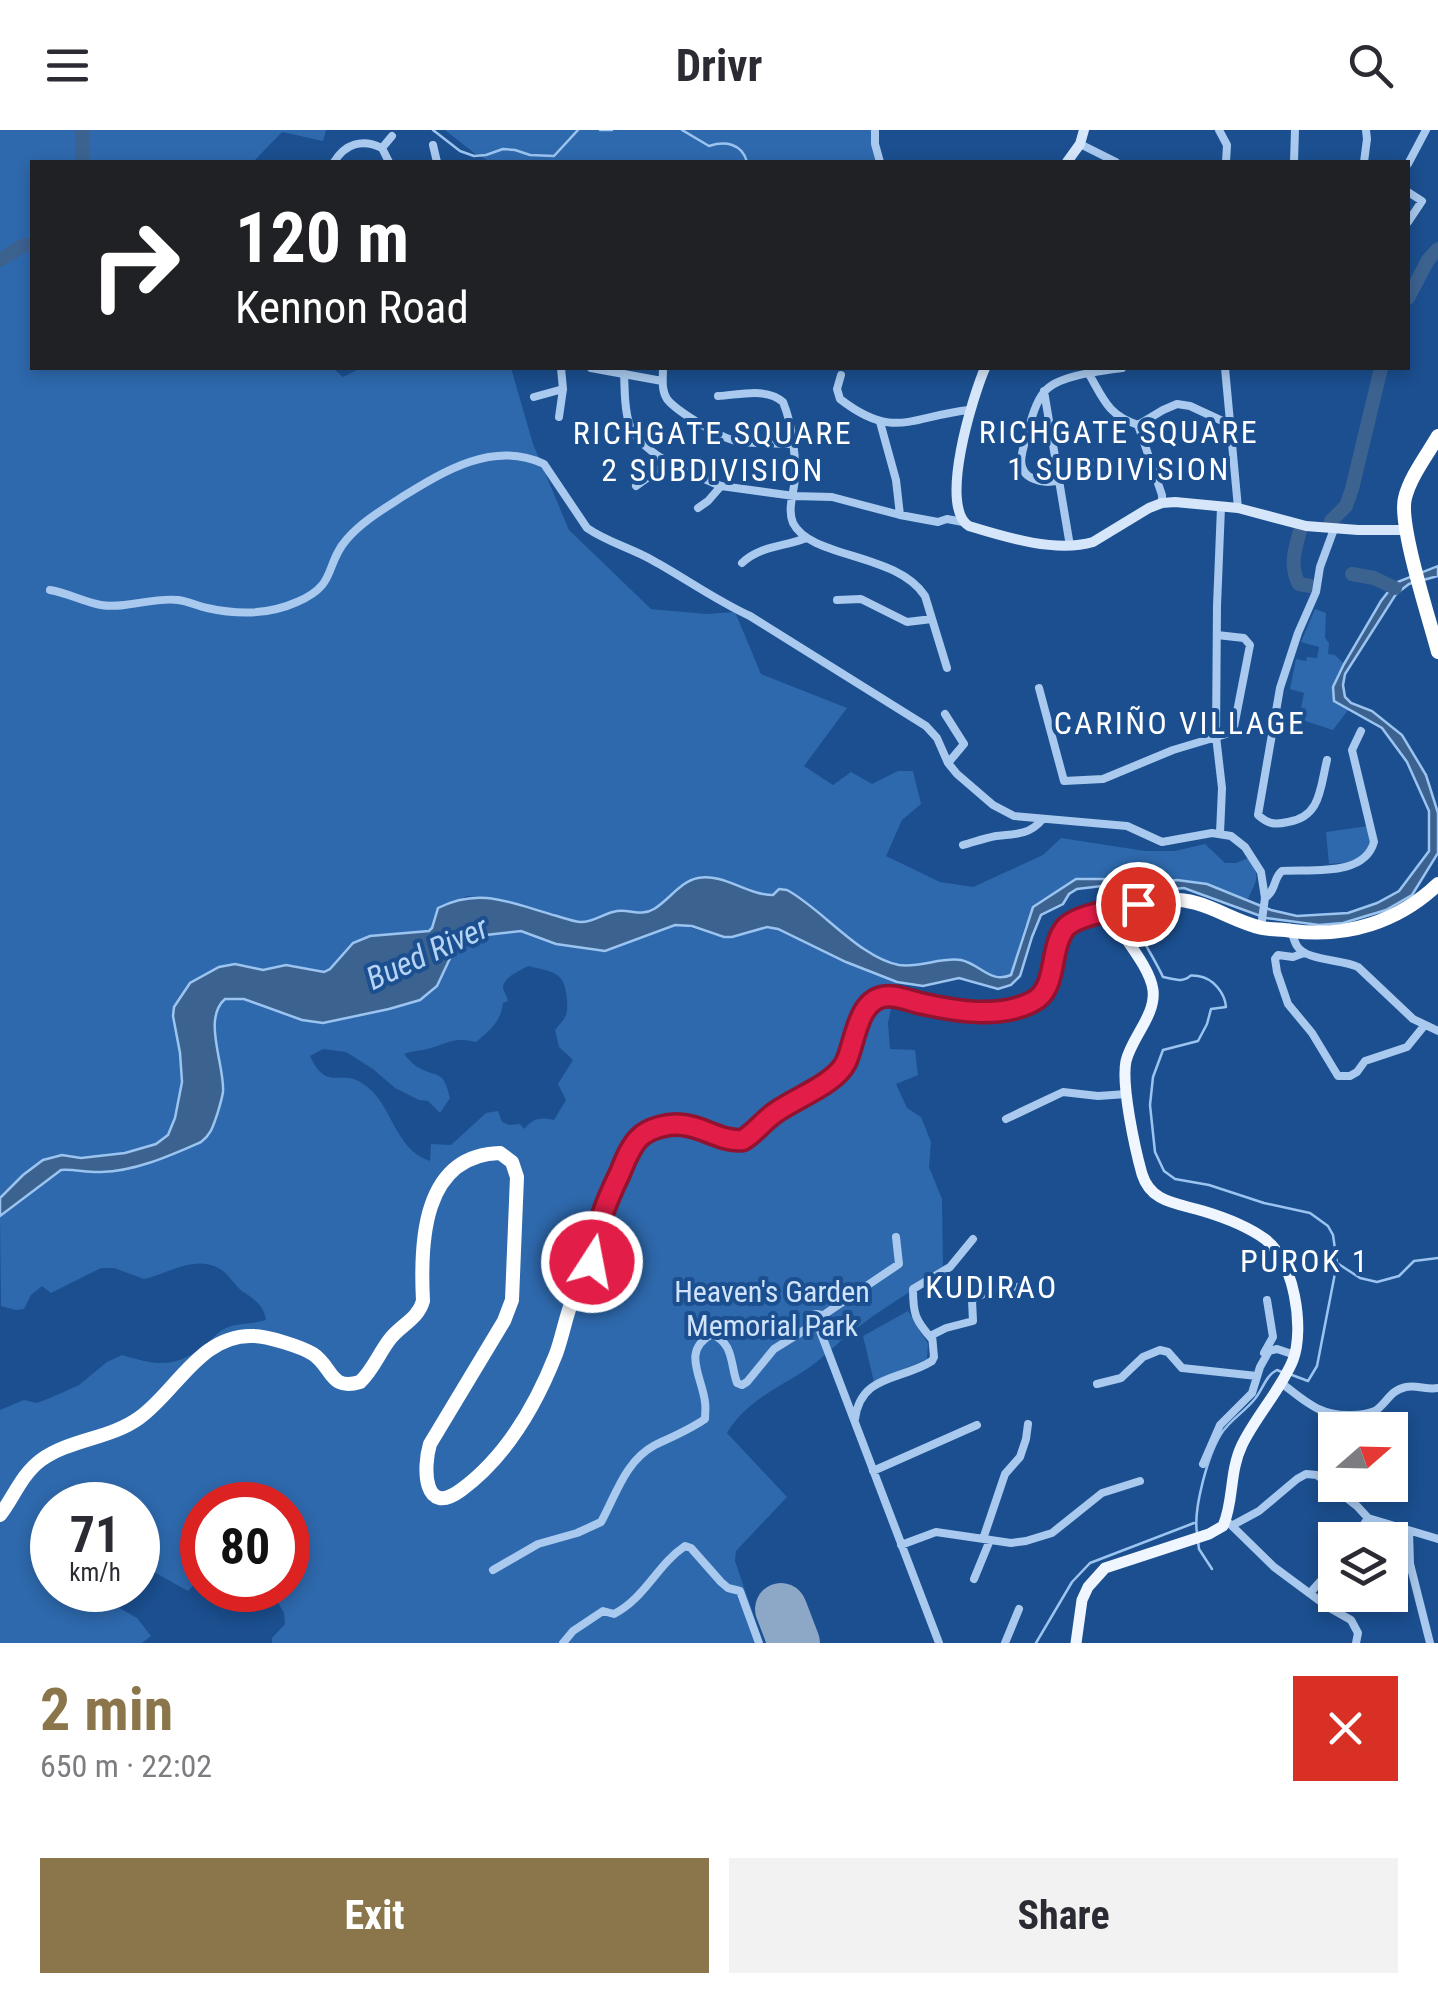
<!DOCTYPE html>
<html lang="en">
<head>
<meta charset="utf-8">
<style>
	:root { --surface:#fff; --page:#f2f2f3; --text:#2b2b33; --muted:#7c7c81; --accent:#8a764a }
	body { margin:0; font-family:"Roboto Condensed",sans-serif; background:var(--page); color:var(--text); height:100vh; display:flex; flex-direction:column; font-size:38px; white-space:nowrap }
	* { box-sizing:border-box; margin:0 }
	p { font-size:32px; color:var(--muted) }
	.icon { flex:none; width:55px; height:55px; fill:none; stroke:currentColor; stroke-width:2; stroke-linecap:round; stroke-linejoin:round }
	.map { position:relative; height:1513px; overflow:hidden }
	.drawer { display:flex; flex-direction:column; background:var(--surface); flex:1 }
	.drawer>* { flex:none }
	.top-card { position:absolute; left:30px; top:30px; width:1380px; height:210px; border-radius:0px; box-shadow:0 5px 15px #0003; background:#202124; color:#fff; overflow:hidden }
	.needle { width:65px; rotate:70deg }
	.fabs { position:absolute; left:1318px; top:1282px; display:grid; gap:20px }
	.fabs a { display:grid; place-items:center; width:90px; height:90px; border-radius:0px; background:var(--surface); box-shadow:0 5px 15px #0003; font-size:50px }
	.speed { position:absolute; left:30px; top:1352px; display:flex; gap:20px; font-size:50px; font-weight:700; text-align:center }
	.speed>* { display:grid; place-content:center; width:130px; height:130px; border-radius:50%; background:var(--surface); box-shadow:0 5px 15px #0003; line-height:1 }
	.speed small { font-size:25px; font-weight:400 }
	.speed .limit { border:15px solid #d22; background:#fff; color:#111 }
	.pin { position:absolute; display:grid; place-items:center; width:85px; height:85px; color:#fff; margin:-42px; border:5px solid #fff; border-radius:50%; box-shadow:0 2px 10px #0007 }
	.me { position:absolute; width:110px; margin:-55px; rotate:11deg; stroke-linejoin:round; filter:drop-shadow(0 0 8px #0008) }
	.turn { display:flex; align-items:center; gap:35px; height:210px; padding:0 40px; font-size:45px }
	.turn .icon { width:130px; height:130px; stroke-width:2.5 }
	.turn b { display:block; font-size:70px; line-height:85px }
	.round { display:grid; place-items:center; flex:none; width:105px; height:105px; border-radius:0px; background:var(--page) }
	.head { display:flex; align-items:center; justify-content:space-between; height:170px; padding:0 40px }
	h1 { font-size:60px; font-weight:700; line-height:75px; color:var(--accent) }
	.button { display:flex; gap:20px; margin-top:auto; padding:20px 40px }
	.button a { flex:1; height:115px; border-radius:0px; background:var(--accent); color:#fff; font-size:40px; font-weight:700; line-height:115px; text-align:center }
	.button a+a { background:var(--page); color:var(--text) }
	header { display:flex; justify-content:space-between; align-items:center; height:130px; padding:0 40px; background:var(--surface); font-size:45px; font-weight:700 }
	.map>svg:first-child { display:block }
	.green { fill:#2e69ad; fill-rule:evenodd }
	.water { fill:#3c6290; stroke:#9cc4f0; stroke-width:2.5 }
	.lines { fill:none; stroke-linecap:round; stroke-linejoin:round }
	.stream { stroke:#9cc4f0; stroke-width:2.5 }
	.river { stroke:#3c6290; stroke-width:14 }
	.runway { stroke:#8da7c7; stroke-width:52 }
	.street { stroke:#a9c9ee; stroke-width:8 }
	.secondary { stroke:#d6e6fa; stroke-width:10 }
	.primary { stroke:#f0f6ff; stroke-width:11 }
	.highway { stroke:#fff; stroke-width:14 }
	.route-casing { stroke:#92132f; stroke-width:25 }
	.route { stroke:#e11d48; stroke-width:18 }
	.labels { text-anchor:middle; stroke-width:8; stroke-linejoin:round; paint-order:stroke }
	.park-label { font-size:30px; fill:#cfe3fa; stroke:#1b4f8f }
	.neighbourhood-label { font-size:32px; letter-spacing:2.5px; fill:#fff; stroke:#1b4f8f }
	.water-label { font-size:32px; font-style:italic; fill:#b5d3f5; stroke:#1b4f8f }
</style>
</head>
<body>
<header><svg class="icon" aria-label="menu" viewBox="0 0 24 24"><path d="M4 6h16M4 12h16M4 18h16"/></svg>Drivr<svg class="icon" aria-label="search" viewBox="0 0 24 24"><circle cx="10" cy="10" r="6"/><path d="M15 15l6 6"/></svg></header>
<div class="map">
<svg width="1438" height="1513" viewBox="0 0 1438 1513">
	<rect width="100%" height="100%" fill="#1b4f8f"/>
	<path class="green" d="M0 0H326L323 11 282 2 253 32H32V238H333L343 247 361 238H511L533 314 569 400 651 479 706 484 735 482 761 544 847 578 804 636 833 655 851 642 872 654 898 641H913L921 674 902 690 886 726 940 752 973 757 1043 725 1061 708 1145 721H1175L1205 714 1225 733H1236L1248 728C1261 747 1257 749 1248 769L1207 754 1177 750 1131 756 1111 749 1076 750 1037 773 1025 796 1011 845C992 854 981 834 962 830 939 826 916 840 892 833 852 820 819 774 782 759L768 765 720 749 697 748 689 750 656 778 647 782 618 781 581 792 535 781 510 772 467 766 434 785 432 798 429 801 370 806 353 813 330 839 324 842 287 835 263 841 246 835 173 886C180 921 185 951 176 986 174 993 172 1001 166 1006 149 1023 115 1025 93 1027 78 1028 62 1022 47 1028 27 1037 17 1056 0 1068Z
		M445 0H877L879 19 883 32H491L474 23Z
		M1315 479 1326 483 1325 508 1329 513 1328 524 1335 525 1344 534 1333 557 1336 573 1349 579 1333 600 1299 589 1304 563 1290 559 1296 529 1306 531 1307 527 1317 528 1319 517 1301 512Z
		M1368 696 1373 713 1371 720 1352 732 1329 734 1326 702Z
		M675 795C694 795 713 809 731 807 748 806 761 796 778 799L846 832 897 852 888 893 890 919 915 920 918 945 896 954 907 978 921 987 931 1012 929 1037 942 1069 943 1142C911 1161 881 1179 852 1202 836 1214 821 1230 804 1241 776 1259 744 1273 727 1303L787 1367 736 1421 735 1431 763 1513H272V1508L285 1494 284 1483 271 1460H288V1375H202V1446L188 1461 138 1433V1375H52V1460H103L109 1472 137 1488 151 1506 142 1513H0V1280L24 1270 37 1273 50 1268 79 1255 107 1232 122 1225C155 1235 173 1239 203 1217 209 1212 214 1206 221 1201 235 1192 251 1195 266 1190 264 1175 254 1169 242 1161 234 1155 229 1144 220 1139 195 1124 168 1144 144 1149L114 1138H101L51 1163 42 1156 31 1165 24 1179 16 1180 1 1176 0 1086 61 1040C75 1039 88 1043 101 1042 136 1041 169 1026 201 1012 247 973 195 894 225 869H244L302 890 323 893 389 879 420 870 432 862 452 824 464 815 486 805 521 801 556 814 605 821ZM528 836C553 842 565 841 567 870 568 886 566 887 555 900L559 917 573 930 558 954 566 970 554 990C540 987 534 988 524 999L520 994 510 995 502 992 498 981 486 983 451 1015 431 1014 430 1031C393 1019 393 972 362 953 341 939 326 962 310 926L323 919 346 922 373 939 395 958 419 970 428 971 440 983 450 968C443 937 438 950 416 936 411 933 408 928 404 924 414 920 422 921 431 918 451 912 453 907 476 912 489 901 501 892 503 873L508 871C507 866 504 862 503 858 503 847 520 841 528 836Z
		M908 1181 928 1214 927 1229 874 1252 863 1206Z"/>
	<path class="water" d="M1438 436V446L1409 454 1396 464 1345 544 1343 555 1345 567 1351 573 1372 581 1402 605 1426 645 1438 683V723L1412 765 1386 780 1343 793 1319 795 1266 788 1184 758 1112 764 1102 756 1077 759 1069 764 1063 774 1041 785 1032 807 1020 846 1011 855 998 859 959 848 923 856 897 852 846 832 778 799 767 797 732 807H724L692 796 675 795 605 821 556 814 521 801 486 805 464 815 452 824 437 856 420 870 389 879 323 893 302 890 244 869H225C202 889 225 935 223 962 222 969 219 978 217 985 213 996 211 1005 201 1012 169 1026 136 1041 101 1042 88 1043 75 1039 61 1040L0 1086V1068L23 1045 43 1030 62 1025 81 1028 125 1023 156 1014 168 1005 175 988 182 952 180 923 173 886 174 877 190 853 219 837 235 834 263 840 286 835 324 842 330 839 353 813 370 806 429 801 432 798 438 778C481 756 513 774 557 786 564 788 572 791 580 792 592 793 604 783 617 781 630 779 641 787 654 779 669 770 681 751 698 748 724 743 747 765 773 765L779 759 787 760C821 778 860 828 899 835 920 838 941 827 961 830 980 834 991 854 1011 845L1033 777 1076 749H1111L1131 756 1177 750 1207 754 1271 780 1297 786 1348 783 1377 773 1399 761 1429 721V681L1407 632 1382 598 1334 571 1333 557 1344 534 1381 471 1395 453Z"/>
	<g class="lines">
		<path class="stream" d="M433 0 460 21 474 26 486 25 503 19 515 20 530 25 554 26 578 0
			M600 0H612
			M682 0 709 16C725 11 742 13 747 32
			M1130 781C1137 804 1153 825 1163 847 1169 848 1175 850 1181 850 1194 848 1185 844 1198 846 1213 848 1225 863 1226 877L1211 879 1207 894 1198 911 1163 920 1153 947 1150 975 1155 1022 1164 1041 1175 1049 1209 1055 1264 1073 1310 1083 1328 1096 1333 1105 1337 1133 1317 1236 1308 1251 1292 1245
			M1337 1133 1360 1148 1377 1152 1399 1146 1414 1131 1438 1128
			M1197 1403C1193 1379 1208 1325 1221 1304 1229 1291 1244 1282 1254 1270 1263 1260 1265 1246 1277 1240L1284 1243
			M1198 1411 1199 1419 1212 1439
			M1036 1513 1072 1452 1090 1433 1194 1393"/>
		<path class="river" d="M82 32V0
			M0 130 22 116 32 114
			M1408 168 1428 130 1438 119
			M1331 391 1346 376 1352 359 1381 238
			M1300 401C1295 419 1289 436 1299 454L1310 456
			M1352 444 1374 448 1395 458"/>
		<path class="runway" d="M781 1479 794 1513"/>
		<path class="street" d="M875 0V14L880 32
			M1219 0 1227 15 1226 32
			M1080 14 1116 32
			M433 15 437 32
			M382 18 392 6
			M334 32C345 14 362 8 382 18L389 32
			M1294 32 1295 0
			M1364 32 1367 9 1366 0
			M1408 34 1426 0
			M1408 62 1422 71 1408 92
			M591 238 662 251
			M663 238C663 248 661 260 667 269 676 281 721 308 736 311 754 314 774 313 792 314
			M1225 238 1238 378
			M624 244C625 260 624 278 629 293 641 326 692 344 721 356L794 366 832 367 900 385 938 392 947 389 963 392
			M1089 244C1104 270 1108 285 1138 295L1163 280 1177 274 1190 276 1231 295
			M841 245 837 259 840 269C894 311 912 286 969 280
			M1044 261 1070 416
			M718 266C739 265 766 257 783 272 792 294 796 324 795 348 794 363 787 379 793 393 811 429 896 422 925 466L947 538
			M534 267 563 259
			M559 287 563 259 561 238
			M880 292 896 350 900 385
			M1138 295 1162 365V373
			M1099 330C1078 341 1057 359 1034 349 1013 341 1023 319 1028 302 1031 289 1037 268 1047 259 1061 245 1102 241 1122 238
			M636 356 668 333
			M698 378 708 371 721 356
			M742 433C759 416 784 417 806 408
			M50 460C68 463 84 472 101 475 126 479 153 467 178 470 188 471 197 476 207 478 238 485 268 485 297 472 338 455 324 435 347 409 363 391 382 380 402 367 444 341 494 310 544 334L587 398C607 412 631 418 652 430 685 448 715 470 750 486L926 596 937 608 948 633 957 644 993 675 1014 686 1127 696 1162 712 1212 703 1231 706 1245 717 1261 742 1265 768 1261 797
			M837 470 861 469 907 492 932 489
			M1039 558 1064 651 1103 649 1173 620 1233 602 1250 515 1244 508 1217 505
			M945 584 964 614 948 633
			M1327 630C1320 658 1321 687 1288 692 1274 695 1268 694 1258 685L1280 558 1298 503 1316 462 1320 437 1334 399
			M1220 703 1222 658 1216 606 1217 476 1221 377
			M963 715C974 712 985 708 996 706 1015 704 1029 705 1042 690
			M1265 768C1277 759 1273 748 1282 741 1312 739 1364 747 1374 712L1352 620 1361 601
			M1291 800C1293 806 1294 811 1297 816 1306 831 1342 829 1358 837L1413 889 1438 901
			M1304 823 1293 827 1278 825 1275 829 1277 842 1288 874 1312 903 1338 946H1350L1357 942 1365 931 1407 917 1424 896
			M1006 989 1063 962 1098 966 1127 964
			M810 1191a7 7 0 1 1 14 0a7 7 0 1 1-14 0Z
			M822 1186 899 1134 896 1107
			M819 1198 939 1513
			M932 1209C915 1190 913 1184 913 1159L950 1137 973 1109
			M1264 1223 1273 1207 1267 1170
			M1280 1252C1304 1270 1318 1286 1351 1285 1358 1285 1368 1284 1375 1281 1387 1273 1390 1260 1406 1257 1417 1255 1427 1260 1438 1258
			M1097 1254 1121 1248 1143 1227 1160 1220 1168 1222 1182 1238 1257 1246
			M855 1289C861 1244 900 1251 932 1231L934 1227 932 1205 946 1198 973 1191 972 1170 976 1167 1003 1156 1019 1157
			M1203 1334 1220 1295 1252 1263 1260 1237 1269 1221 1277 1219 1295 1225
			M873 1341 977 1295
			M1230 1394 1274 1437 1328 1477 1351 1490 1358 1503 1356 1513
			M1233 1395 1259 1381 1297 1349 1306 1344 1317 1345 1357 1376 1368 1388 1438 1409
			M1409 1402 1410 1434 1430 1513
			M983 1409 1005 1344 1020 1327 1026 1309 1028 1294
			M1354 1410 1368 1388
			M901 1415 936 1402 1011 1413 1026 1411 1052 1403 1102 1363 1140 1351
			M493 1440 538 1414 577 1403 601 1392C616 1365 625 1331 655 1315 672 1307 689 1300 705 1289 705 1283 706 1278 705 1272 702 1246 681 1221 712 1204 734 1214 730 1233 737 1253L742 1255 747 1252 774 1219 811 1196
			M974 1449 990 1410
			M1310 1463 1335 1435
			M563 1513 573 1501 603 1481 614 1484C645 1468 657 1435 685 1416L691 1418 721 1452 728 1458 740 1461 759 1513
			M1005 1513 1019 1479"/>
		<path class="secondary" d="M1067 32 1080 14 1084 0
			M985 238C973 266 938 377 969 396 1005 407 1055 423 1093 412L1149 378 1162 373 1175 372 1238 378 1306 396 1358 400H1406"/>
		<path class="primary" d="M1076 1513 1082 1470 1088 1457 1105 1438 1209 1404 1223 1396C1234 1372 1229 1342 1242 1315 1256 1286 1282 1258 1293 1230 1305 1198 1294 1130 1265 1109 1247 1096 1223 1087 1203 1081 1177 1073 1151 1073 1142 1044 1135 1019 1121 955 1126 931 1132 907 1156 885 1153 860 1150 836 1120 804 1108 781"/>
		<path class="highway" d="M1438 306C1427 325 1410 347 1405 368 1398 394 1430 491 1438 522
			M0 1385C14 1367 21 1345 41 1330 70 1309 110 1309 139 1288 176 1262 201 1203 254 1206 267 1206 302 1217 313 1224 333 1237 329 1261 360 1252 373 1240 379 1223 390 1209 401 1195 418 1189 423 1171 420 1113 422 1025 500 1023L512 1032 517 1047 512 1170 504 1191 430 1314C423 1337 423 1388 461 1360 506 1327 536 1275 556 1224 563 1205 566 1184 574 1166 579 1154 589 1145 592 1132 595 1120 594 1107 598 1095 603 1075 627 1019 641 1006 676 976 708 1013 743 1010 753 1003 761 993 771 985 792 969 832 956 845 934 857 913 855 879 879 868 892 861 923 875 938 877 968 883 1007 887 1034 871 1059 857 1048 816 1067 796 1077 786 1144 771 1161 770 1203 766 1225 789 1262 798 1272 800 1282 799 1292 801 1347 808 1398 792 1438 754"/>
	</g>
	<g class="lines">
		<g class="route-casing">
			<path id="route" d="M592 1132C595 1099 606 1072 620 1043 625 1031 630 1017 639 1008 649 998 669 993 683 995 704 997 721 1012 743 1010 754 1003 762 993 772 985 792 969 835 955 846 932 855 913 857 873 882 867 893 864 908 870 919 873 954 881 999 889 1032 872 1059 859 1048 818 1066 797 1079 784 1120 779 1138 774"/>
		</g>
		<use href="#route" class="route"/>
	</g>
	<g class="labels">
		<g class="park-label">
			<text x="772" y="1172">Heaven's Garden<tspan x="772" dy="34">Memorial Park</tspan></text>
		</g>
		<g class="neighbourhood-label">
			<text x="1119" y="313">RICHGATE SQUARE<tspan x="1119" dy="37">1 SUBDIVISION</tspan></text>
			<text x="713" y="314">RICHGATE SQUARE<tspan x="713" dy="37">2 SUBDIVISION</tspan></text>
			<text x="1180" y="604">CARIÑO VILLAGE</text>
			<text x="1305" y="1142">PUROK 1</text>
			<text x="992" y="1168">KUDIRAO</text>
		</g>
		<g class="water-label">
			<text transform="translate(427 823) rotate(-25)" y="11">Bued River</text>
		</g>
	</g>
</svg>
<div class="fabs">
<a><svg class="needle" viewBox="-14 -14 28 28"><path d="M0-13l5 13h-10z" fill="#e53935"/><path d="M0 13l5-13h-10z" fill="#7c7c81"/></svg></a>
<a><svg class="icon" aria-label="layers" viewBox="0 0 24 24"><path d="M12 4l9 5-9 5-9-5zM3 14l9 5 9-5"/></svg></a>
</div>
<div class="speed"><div>71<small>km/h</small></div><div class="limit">80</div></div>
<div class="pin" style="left:1138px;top:774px;background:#d93025"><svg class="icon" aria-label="arrive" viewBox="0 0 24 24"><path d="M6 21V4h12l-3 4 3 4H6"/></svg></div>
<svg class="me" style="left:592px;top:1132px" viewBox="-20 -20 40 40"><circle r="17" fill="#e11d48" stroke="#fff" stroke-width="3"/><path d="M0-11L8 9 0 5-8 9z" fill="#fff"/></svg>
<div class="top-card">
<div class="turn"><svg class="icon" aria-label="right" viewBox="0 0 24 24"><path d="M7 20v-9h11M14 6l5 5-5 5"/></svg><div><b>120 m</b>Kennon Road</div></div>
</div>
</div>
<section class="drawer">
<div class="head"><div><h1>2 min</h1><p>650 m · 22:02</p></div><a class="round" style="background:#d93025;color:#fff"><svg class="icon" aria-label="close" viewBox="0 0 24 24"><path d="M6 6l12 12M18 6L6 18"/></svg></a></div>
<div class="button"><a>Exit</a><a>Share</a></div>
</section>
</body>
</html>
